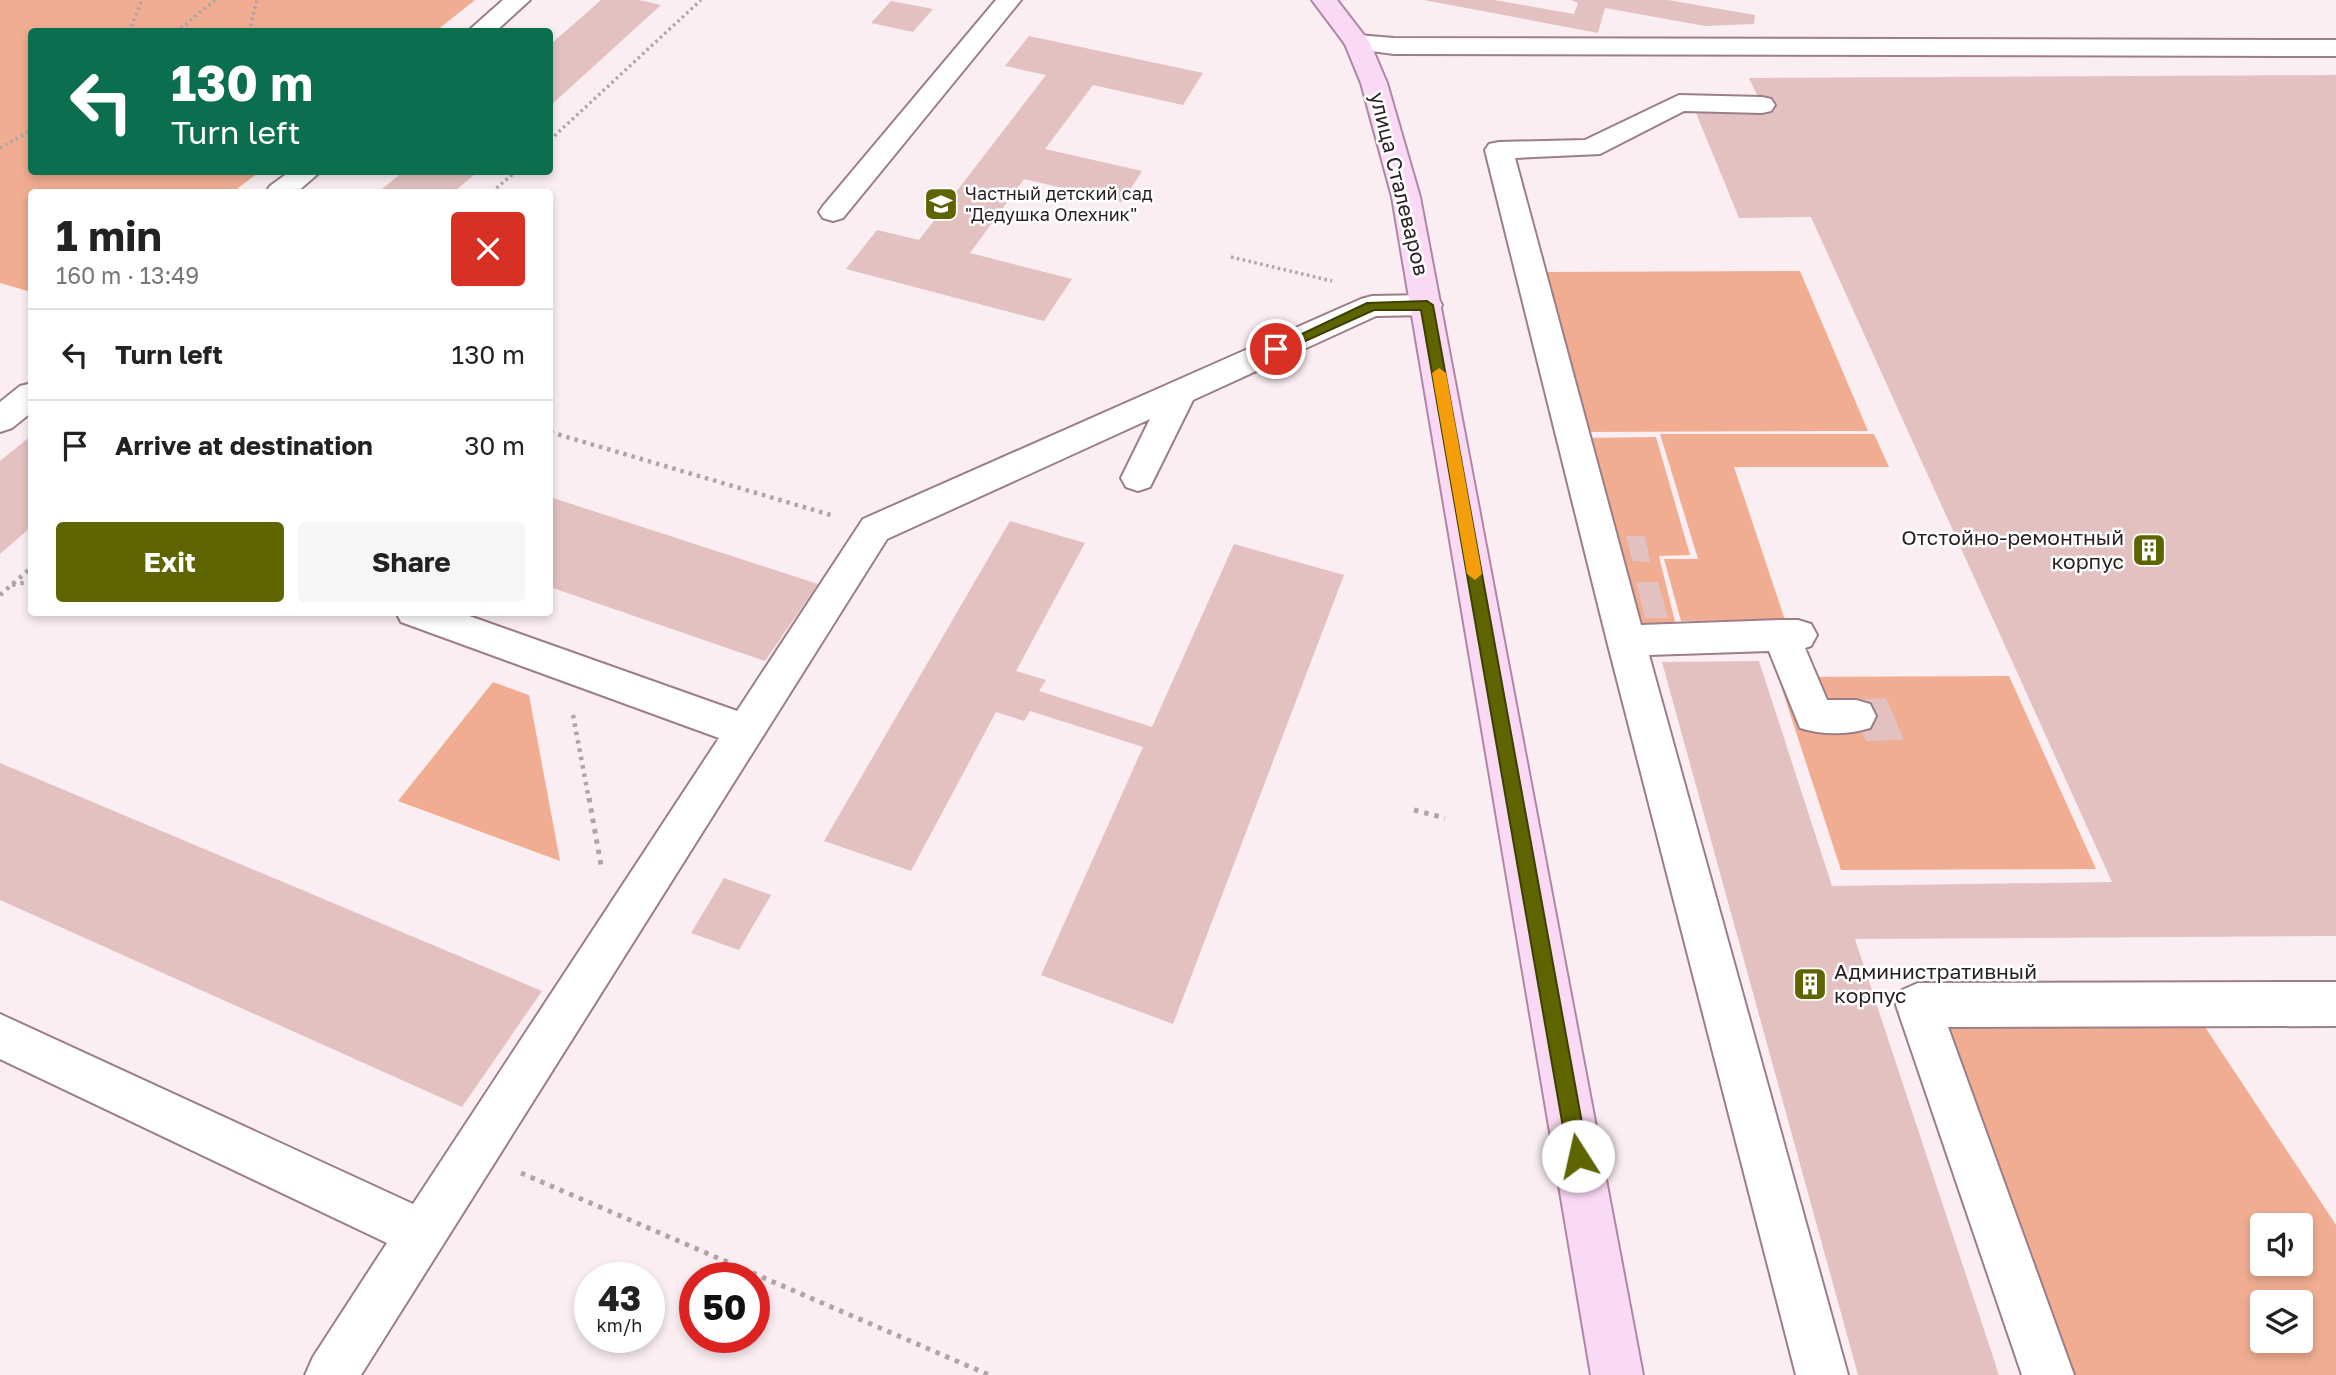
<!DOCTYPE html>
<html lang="en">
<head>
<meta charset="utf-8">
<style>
	:root { --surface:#fff; --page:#f6f6f6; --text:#222; --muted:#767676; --line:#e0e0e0; --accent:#5e6400 }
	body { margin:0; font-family:"Golos Text",sans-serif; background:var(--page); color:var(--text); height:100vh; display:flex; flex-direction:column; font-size:26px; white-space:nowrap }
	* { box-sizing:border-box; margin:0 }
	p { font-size:23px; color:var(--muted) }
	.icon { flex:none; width:38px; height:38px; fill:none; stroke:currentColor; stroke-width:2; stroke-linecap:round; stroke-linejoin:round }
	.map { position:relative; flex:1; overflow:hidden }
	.sheet { position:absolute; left:28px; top:189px; width:525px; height:427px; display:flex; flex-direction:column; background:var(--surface); border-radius:7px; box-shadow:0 4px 10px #0003 }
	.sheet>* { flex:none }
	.banner { position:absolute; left:28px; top:28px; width:525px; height:147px; border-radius:7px; box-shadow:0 4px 10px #0003; background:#0b6e4f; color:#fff; overflow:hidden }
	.tools { position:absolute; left:2250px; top:1213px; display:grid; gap:14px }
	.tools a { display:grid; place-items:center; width:63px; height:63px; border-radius:7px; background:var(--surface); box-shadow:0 4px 10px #0003; font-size:35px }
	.speed { position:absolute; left:574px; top:1262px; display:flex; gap:14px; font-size:35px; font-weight:700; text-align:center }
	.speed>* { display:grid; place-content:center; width:91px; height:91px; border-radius:50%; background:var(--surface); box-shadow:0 4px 10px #0003; line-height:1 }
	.speed small { font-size:18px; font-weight:400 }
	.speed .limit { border:10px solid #d22; background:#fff; color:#111 }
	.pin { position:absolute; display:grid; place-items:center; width:60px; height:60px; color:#fff; margin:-30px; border:4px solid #fff; border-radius:50%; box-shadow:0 2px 7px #0007 }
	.me { position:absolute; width:77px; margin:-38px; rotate:350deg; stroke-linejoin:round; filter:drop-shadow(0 0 5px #0008) }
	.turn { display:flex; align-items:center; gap:24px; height:147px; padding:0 28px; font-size:32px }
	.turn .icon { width:91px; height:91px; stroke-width:2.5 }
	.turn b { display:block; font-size:49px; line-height:60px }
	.round { display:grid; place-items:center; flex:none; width:74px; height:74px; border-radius:7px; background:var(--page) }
	.overview { display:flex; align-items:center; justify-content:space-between; height:119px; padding:0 28px }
	h1 { font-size:42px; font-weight:700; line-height:52px }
	.action { display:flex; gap:14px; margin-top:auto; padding:14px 28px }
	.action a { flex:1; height:80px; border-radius:7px; background:var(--accent); color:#fff; font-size:28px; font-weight:700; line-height:80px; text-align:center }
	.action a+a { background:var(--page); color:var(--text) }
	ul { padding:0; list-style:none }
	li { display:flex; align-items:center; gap:21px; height:91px; padding:0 28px; border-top:2px solid var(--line) }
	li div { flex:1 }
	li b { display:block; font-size:26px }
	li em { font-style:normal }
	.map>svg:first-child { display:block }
	.green { fill:#f0ad91; fill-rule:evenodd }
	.building { fill:#e2c1c0 }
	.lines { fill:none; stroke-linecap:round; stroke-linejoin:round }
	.minor-casing { stroke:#9b7e88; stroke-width:4 }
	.major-casing { stroke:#af87a6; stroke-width:4 }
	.path-far2 { stroke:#b0a4a8; stroke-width:3.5; stroke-dasharray:2.5 3.5; stroke-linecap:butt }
	.path-far1 { stroke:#b0a4a8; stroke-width:4.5; stroke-dasharray:3.5 5; stroke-linecap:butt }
	.path { stroke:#b0a4a8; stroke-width:5; stroke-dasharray:4.5 6; stroke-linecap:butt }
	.minor { fill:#fff; fill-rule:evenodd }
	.major { fill:#fad9f4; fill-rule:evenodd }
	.route { fill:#5e6400; stroke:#3d4100; stroke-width:2 }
	.slow { fill:#f59e0b }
	.labels { text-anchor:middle; stroke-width:5; stroke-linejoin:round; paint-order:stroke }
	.far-poi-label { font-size:18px; fill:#2a1f23; stroke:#fff; text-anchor:start }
	.street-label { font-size:21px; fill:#2a1f23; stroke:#fff }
	.poi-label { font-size:21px; fill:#2a1f23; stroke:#fff; text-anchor:end }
</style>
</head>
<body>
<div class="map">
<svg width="2336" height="1375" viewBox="0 0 2336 1375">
	<rect width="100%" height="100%" fill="#fbeef2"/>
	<path class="green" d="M0 0H475L436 31 32 32V172H259L233 192H32L31 292 0 283Z
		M1800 271 1868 431 1578 432 1537 272Z
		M1660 434H1874L1889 467H1734L1785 620 1681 621 1664 559H1698Z
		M1656 437 1690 555 1659 556 1676 626 1629 625 1579 438Z
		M2009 676 2096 869 1841 870 1778 677Z
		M493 682 529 695 560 861 398 801Z
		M1939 1022 2205 1027 2336 1225V1375H2067ZM2263 1225H2301V1264H2263ZM2263 1302H2301V1340H2263Z"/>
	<path class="building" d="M601 0H639L661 5 550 106V45Z
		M1424 0H1494L1574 14 1578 3 1571 0H1668L1755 15 1754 24 1705 26 1605 8 1598 33Z
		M891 1 933 9 913 32 871 23Z
		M1029 36 1203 73 1183 105 1093 85 1045 149 1142 171 1122 202 1024 179 970 253 1072 279 1044 321 846 269 877 230 919 240 1046 75 1005 66Z
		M2336 75V936L1855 939 1999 1375H1858L1662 662 1759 661 1832 886 2112 882 1811 217 1739 218 1696 113 1765 112 1749 78Z
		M403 172H477L454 192H378Z
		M32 435V526L0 554V461Z
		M550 497 818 584 765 661 550 587Z
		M1010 521 1085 543 1016 671 1046 680 1039 691 1152 727 1234 544 1344 575 1173 1024 1041 975 1143 747 1030 711 1024 721 996 712 911 871 824 841Z
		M1626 536H1645L1650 562 1632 561Z
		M1636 582H1658L1668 618H1645Z
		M1886 698 1904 740 1866 741 1848 700Z
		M0 763 542 991 462 1107 0 900Z
		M724 878 771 895 739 950 691 933Z"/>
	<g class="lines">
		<g class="minor-casing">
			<path id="minor" d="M503 0H530L495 32H467Z
				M996 0H1021L843 218 833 221 823 218 819 212 823 206Z
				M1357 35 1394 38 2336 40V56L1394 54 1348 48 1344 43 1348 38Z
				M1679 95 1762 97 1771 99 1775 105 1771 111 1762 113 1684 111 1600 154 1515 158 1641 625 1781 620H1798L1811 624 1817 635 1811 646 1805 648 1827 700H1856L1870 704 1876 716 1870 728C1848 735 1822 735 1800 728L1769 651 1649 655 1848 1375H1796L1607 641 1485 150 1489 144 1499 142 1585 140Z
				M289 172H320L297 192H266L270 186Z
				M1427 295 1438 298 1442 305 1438 312 1427 315 1376 316 1193 400 1150 487 1138 491 1126 487 1121 478 1150 419 887 539 361 1375H305L313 1357 387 1243 0 1059V1014L413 1204 719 738 401 622 396 612H458L737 711 863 519 1361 299 1372 296Z
				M32 383V412L12 428 0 432V402L20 386Z
				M2336 982V1026L1948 1027 2074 1375H2022L1896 1005 1902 990 1918 983Z"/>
		</g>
		<g class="major-casing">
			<path id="major" d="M1312 0H1337L1370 43 1387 83 1420 197 1643 1375H1591L1392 197 1361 83 1345 44Z"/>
		</g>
		<path class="path-far2" d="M129 32 142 0
			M176 32 215 0
			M249 32 257 0
			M550 140 701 0
			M0 148 32 130
			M492 192 515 172
			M1231 257 1332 281"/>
		<path class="path-far1" d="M550 432 834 516
			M12 585 32 581
			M0 595 32 567
			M573 715 589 800"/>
		<path class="path" d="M589 798 601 865
			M1414 810 1445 818
			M521 1173 989 1375"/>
		<use href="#minor" class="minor"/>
		<use href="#major" class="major"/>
	</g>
	<path class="route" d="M1427 301 1433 305 1588 1156 1585 1163 1578 1165 1571 1163 1568 1156 1421 310H1374L1281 352H1271L1270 349 1367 303Z"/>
	<path class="slow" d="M1439 368 1446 373 1482 574 1475 580 1467 574 1432 373Z"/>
	<defs>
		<g id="school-square" transform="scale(1.75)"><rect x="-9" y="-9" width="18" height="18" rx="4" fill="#5e6400" stroke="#fff"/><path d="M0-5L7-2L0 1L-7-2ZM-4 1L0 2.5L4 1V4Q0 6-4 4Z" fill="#fff"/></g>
		<g id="building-square" transform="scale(1.75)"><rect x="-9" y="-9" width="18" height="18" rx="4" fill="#5e6400" stroke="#fff"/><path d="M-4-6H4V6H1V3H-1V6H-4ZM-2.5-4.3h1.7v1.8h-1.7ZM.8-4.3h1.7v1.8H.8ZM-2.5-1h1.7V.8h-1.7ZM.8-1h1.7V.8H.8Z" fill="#fff"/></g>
	</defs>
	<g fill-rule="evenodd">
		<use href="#school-square" x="941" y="204"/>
		<use href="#building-square" x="2149" y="550"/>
		<use href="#building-square" x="1810" y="984"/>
	</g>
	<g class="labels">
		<g class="far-poi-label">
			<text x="965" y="200">Частный детский сад<tspan x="965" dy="21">"Дедушка Олехник"</tspan></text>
		</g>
		<g class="street-label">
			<text transform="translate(1399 184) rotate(76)" y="7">улица Сталеваров</text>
		</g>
		<g class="poi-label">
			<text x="2124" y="545">Отстойно-ремонтный<tspan x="2124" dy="24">корпус</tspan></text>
			<text x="1834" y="979" text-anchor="start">Административный<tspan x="1834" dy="24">корпус</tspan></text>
		</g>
	</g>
</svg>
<div class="tools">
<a><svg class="icon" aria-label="sound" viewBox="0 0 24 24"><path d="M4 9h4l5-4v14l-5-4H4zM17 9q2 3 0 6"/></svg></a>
<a><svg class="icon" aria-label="layers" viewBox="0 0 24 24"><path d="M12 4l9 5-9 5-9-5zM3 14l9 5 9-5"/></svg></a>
</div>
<div class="speed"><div>43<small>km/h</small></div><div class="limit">50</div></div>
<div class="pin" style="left:1276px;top:349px;background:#d93025"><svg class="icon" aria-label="arrive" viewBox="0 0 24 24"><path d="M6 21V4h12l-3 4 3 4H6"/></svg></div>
<svg class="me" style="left:1578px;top:1156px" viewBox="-20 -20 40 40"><circle r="19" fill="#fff"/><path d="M0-13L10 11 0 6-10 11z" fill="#5e6400"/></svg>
<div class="banner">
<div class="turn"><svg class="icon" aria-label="left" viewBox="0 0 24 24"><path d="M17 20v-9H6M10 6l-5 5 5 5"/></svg><div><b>130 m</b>Turn left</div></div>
</div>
<section class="sheet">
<div class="overview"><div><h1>1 min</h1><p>160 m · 13:49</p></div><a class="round" style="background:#d93025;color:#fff"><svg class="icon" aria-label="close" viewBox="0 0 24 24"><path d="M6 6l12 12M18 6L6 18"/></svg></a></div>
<ul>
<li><svg class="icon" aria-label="left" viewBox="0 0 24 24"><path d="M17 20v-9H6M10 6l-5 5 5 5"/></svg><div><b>Turn left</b></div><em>130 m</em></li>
<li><svg class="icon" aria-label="arrive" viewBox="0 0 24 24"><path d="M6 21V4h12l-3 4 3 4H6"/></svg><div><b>Arrive at destination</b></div><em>30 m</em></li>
</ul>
<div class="action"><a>Exit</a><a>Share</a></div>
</section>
</div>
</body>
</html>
